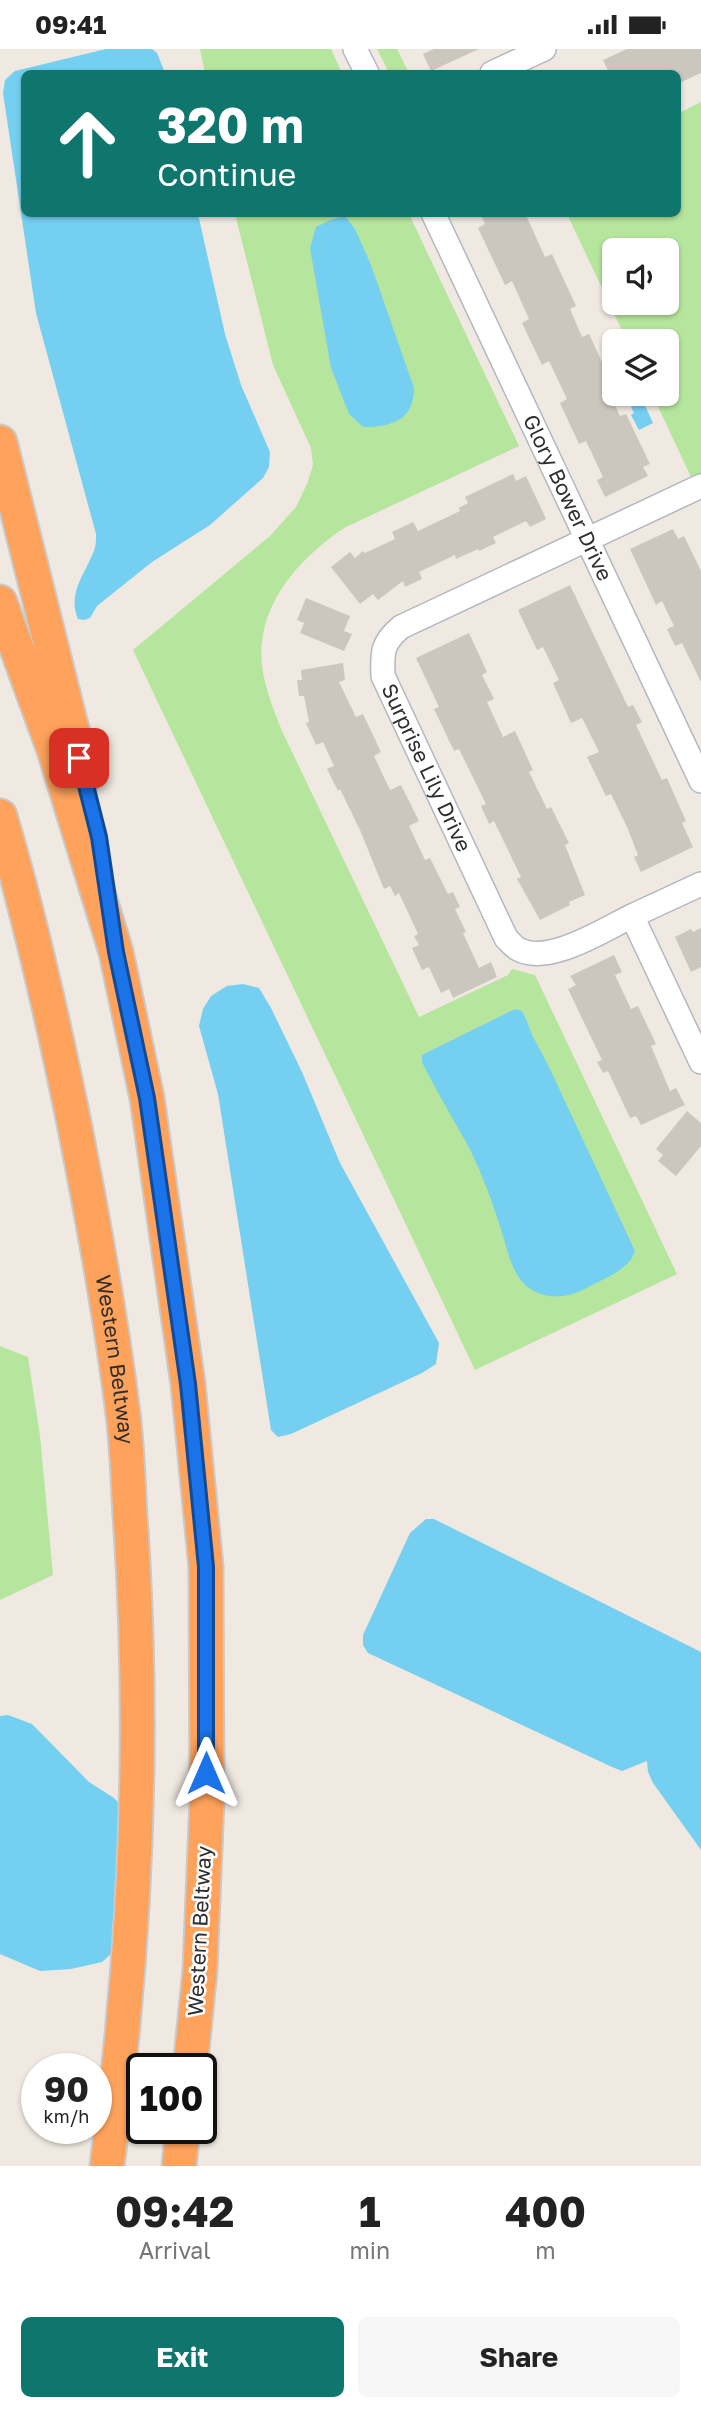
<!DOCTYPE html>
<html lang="en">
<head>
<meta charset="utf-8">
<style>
	:root { --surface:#fff; --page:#f6f6f6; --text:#222; --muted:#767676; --accent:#0f766e }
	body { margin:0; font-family:"Golos Text",sans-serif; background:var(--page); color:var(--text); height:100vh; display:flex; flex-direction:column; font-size:26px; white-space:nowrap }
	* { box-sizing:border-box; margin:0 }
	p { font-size:23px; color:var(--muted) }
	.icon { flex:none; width:38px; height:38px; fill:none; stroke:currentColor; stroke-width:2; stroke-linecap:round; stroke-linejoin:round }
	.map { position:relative; height:2117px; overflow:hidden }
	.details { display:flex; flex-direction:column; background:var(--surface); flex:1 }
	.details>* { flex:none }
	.guide { position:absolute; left:21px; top:21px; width:660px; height:147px; border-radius:10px; box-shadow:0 2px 5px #0004; background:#0f766e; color:#fff; overflow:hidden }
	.buttons { position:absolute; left:602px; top:189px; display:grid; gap:14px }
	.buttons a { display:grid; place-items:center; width:77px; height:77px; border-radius:10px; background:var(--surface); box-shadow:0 2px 5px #0004; font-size:35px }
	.speed { position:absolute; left:21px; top:2004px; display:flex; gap:14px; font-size:35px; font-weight:700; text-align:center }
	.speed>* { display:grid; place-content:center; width:91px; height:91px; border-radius:50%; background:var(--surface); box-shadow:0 2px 5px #0004; line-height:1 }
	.speed small { font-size:18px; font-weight:400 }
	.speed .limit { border:4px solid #111; border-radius:10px; background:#fff; color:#111 }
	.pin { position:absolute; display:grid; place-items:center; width:60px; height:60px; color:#fff; margin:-30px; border-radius:14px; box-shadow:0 4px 10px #0006 }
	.me { position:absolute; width:77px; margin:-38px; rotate:0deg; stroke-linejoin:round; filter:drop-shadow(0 0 5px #0008) }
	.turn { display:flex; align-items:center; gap:24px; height:147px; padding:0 21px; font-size:32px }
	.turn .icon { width:91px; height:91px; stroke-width:2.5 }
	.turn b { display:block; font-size:49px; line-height:60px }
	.eta { display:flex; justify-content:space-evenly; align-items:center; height:119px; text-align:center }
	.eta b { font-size:42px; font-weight:700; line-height:49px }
	.cta { display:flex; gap:14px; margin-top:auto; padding:14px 21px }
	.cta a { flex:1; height:80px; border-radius:10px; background:var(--accent); color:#fff; font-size:28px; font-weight:700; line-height:80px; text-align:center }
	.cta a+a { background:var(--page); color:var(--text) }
	.status { display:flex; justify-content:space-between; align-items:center; height:49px; padding:0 35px; background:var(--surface); direction:ltr }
	.status svg { height:19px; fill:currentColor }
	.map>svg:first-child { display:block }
	.green { fill:#b6e59e; fill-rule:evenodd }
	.water { fill:#75cff0 }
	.building { fill:#cbc7bf }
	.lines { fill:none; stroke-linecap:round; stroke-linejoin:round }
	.minor-casing { stroke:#b4b7c1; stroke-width:26 }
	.highway-casing { stroke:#c9c9c9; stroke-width:37 }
	.minor { stroke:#fff; stroke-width:23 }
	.highway { stroke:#ffa35c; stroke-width:33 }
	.route-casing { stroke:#114b97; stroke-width:18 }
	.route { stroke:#1a73e8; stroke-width:12 }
	.labels { text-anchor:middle; stroke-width:5; stroke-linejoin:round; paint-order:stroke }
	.street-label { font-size:21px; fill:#2e2e2e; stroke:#fff }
</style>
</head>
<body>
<div class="status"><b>09:41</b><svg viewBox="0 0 49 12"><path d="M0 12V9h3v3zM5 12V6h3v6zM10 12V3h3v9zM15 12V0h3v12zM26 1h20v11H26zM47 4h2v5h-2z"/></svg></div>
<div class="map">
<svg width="701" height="2117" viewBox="0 0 701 2117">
	<rect width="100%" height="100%" fill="#efe9e1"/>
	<path class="green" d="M200 0H331L342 24H205Z
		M377 0H397L409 24H389Z
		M701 53V449L652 345H667V292H627L567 165 677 164V65ZM614 201H667V254H614Z
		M235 165H409L519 397 346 478C307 503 267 544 262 593 258 623 271 654 282 682L419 968 508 926 512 920 535 926 677 1225 475 1321 133 601 270 487 296 458 307 435 313 416 311 399 273 316Z
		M0 1297 28 1308 40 1387 53 1526 0 1551Z"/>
	<path class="water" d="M106 0H152L157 4 165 24H24V164L198 165 225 285 241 336 270 403 269 418 263 429 210 476 152 513 97 557 90 569 84 571 78 570C67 544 85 525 94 502 96 497 96 491 96 485L36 264 3 44 5 31 15 22Z
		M345 167 355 180 371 216 414 339C414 371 392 378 363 378L349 365 331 319 310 199 316 178 330 171Z
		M643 352 653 374 639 381 631 366 634 364 631 358Z
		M243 935 259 939 271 959 302 1023 340 1114 439 1294 436 1315 422 1324 291 1385 278 1388 271 1381 218 1045 199 977 203 960 211 947 227 937Z
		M515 960 522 962 526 970 532 986 549 1018 635 1202C629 1221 607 1228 590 1237 573 1247 553 1252 534 1242 514 1232 509 1207 503 1187 493 1155 482 1123 466 1093 451 1066 435 1040 422 1013V1006Z
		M426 1470H434L701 1603V1801L653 1734 648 1723 647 1712 622 1722 612 1718 368 1604 363 1596V1586L410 1484Z
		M8 1666 32 1675 89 1733 114 1749 139 1778 126 1892 102 1913 71 1920 40 1922 0 1905V1667Z"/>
	<path class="building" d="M434 0H479L431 22 423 5Z
		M627 0H701V24L677 35V24H609L603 11Z
		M480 164H525L545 208 552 205 576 257 570 260 582 288 589 285 613 337 607 340 620 367 626 365 650 415 643 418 648 427 605 448 597 431 603 428 586 392 579 395 571 378 560 354 567 350 549 312 542 316 522 274 529 270 512 232 505 236 478 179 485 175Z
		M513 425 516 432 526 427 546 470 530 478 526 472 493 488 496 494 479 502 478 500 456 510 455 506 419 523 422 530 405 538 403 532 378 551 373 545 360 555 331 518 350 503 355 509 363 502 365 504 395 490 392 483 413 473 418 482 460 462 459 459 468 454 465 448Z
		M673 480 678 490 684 487 701 522V633L682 594 675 597 667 580 674 577 662 552 656 556 630 500Z
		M570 536 628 658 633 656 642 673 636 676 662 731 667 729 686 772 682 774 693 798 641 823 634 808 638 806 627 778 611 745 606 747 587 708 599 703 582 669 571 674 553 634 559 631 543 598 537 601 518 561Z
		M306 549 350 567 344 582 352 585 344 602 300 584 304 574 297 571Z
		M469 584 487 623 482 626 494 650 487 653 503 688 515 682 533 721 529 723 547 760 551 758 569 794 565 796 585 846 569 853 570 856 540 871 517 830 521 828 494 772 489 775 481 757 486 755 459 700 454 702 434 660 439 658 416 609Z
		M343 614 345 631 339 633 356 668 363 665 371 682 381 703 374 707 390 741 401 736 419 772 409 777 425 811 430 809 448 845 453 843 460 858 455 860 466 883 463 884 479 919 491 913 497 928 453 949 449 940 441 944 429 918 422 921 412 899 419 896 414 887 418 885 399 844 395 847 390 837 384 840 360 781 340 740 338 742 327 720 334 717 323 693 316 696 306 674 309 673 304 647H299L297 631H302L301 621Z
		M701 879V918L691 923 675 888 691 880 693 883Z
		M614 906 622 923 615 926 631 960 638 957 656 995 651 997 670 1042 676 1039 685 1056 641 1076 636 1067 630 1069 608 1022 603 1024 597 1013 602 1011 568 940 576 936 570 927Z
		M687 1062 701 1074V1097L676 1127 658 1112 663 1106 656 1100Z"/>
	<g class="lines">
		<g class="minor-casing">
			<g id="minor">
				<path d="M355 0 367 24"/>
				<path d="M492 24 544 0"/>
				<path id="s1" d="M433 164 701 732"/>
				<path id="s2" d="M701 437 401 578C382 594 382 603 383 627L506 889C510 893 514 898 518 900 548 917 603 881 632 867L701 1013"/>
				<path d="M632 867 701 835"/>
			</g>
		</g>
		<g class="highway-casing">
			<g id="highway">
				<path d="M0 393 84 728"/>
				<path d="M0 553 54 701 116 903 147 1049 188 1335 206 1518 207 1750 200 1921 190 2020"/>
				<path id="s3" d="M0 767C30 868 53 971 74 1074 93 1170 111 1267 123 1365 128 1403 128 1442 131 1481 145 1693 135 1907 107 2117"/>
				<path d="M179 2117 183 2079"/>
			</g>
		</g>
		<use href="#minor" class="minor"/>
		<use href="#highway" class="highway"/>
	</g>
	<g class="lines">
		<g class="route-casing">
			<path id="route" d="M79 709 99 788 116 903 147 1049 188 1335 206 1518V1724"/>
		</g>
		<use href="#route" class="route"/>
	</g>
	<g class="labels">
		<g class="street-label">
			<text dy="7" stroke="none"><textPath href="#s1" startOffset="315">Glory Bower Drive</textPath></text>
			<text dy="7" stroke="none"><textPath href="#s2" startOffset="488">Surprise Lily Drive</textPath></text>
			<text dy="7" stroke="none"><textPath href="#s3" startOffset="556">Western Beltway</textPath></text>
			<text transform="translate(200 1882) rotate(-87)" y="7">Western Beltway</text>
		</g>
	</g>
</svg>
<div class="buttons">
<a><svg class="icon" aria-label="sound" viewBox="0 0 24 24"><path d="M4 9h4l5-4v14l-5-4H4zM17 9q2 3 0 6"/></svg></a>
<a><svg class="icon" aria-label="layers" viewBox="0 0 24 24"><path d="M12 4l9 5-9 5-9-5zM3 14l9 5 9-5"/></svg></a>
</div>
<div class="speed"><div>90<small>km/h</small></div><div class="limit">100</div></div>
<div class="pin" style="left:79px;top:709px;background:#d93025"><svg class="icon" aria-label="arrive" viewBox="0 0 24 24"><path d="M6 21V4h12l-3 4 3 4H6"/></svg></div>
<svg class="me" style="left:206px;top:1724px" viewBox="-20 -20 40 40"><path d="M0-17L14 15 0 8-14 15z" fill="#1a73e8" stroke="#fff" stroke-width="4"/></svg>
<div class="guide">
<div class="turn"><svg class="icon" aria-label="ahead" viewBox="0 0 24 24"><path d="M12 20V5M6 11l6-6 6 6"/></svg><div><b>320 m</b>Continue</div></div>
</div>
</div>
<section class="details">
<div class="eta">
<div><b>09:42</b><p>Arrival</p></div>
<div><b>1</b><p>min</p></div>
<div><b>400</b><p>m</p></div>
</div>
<div class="cta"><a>Exit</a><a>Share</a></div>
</section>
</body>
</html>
